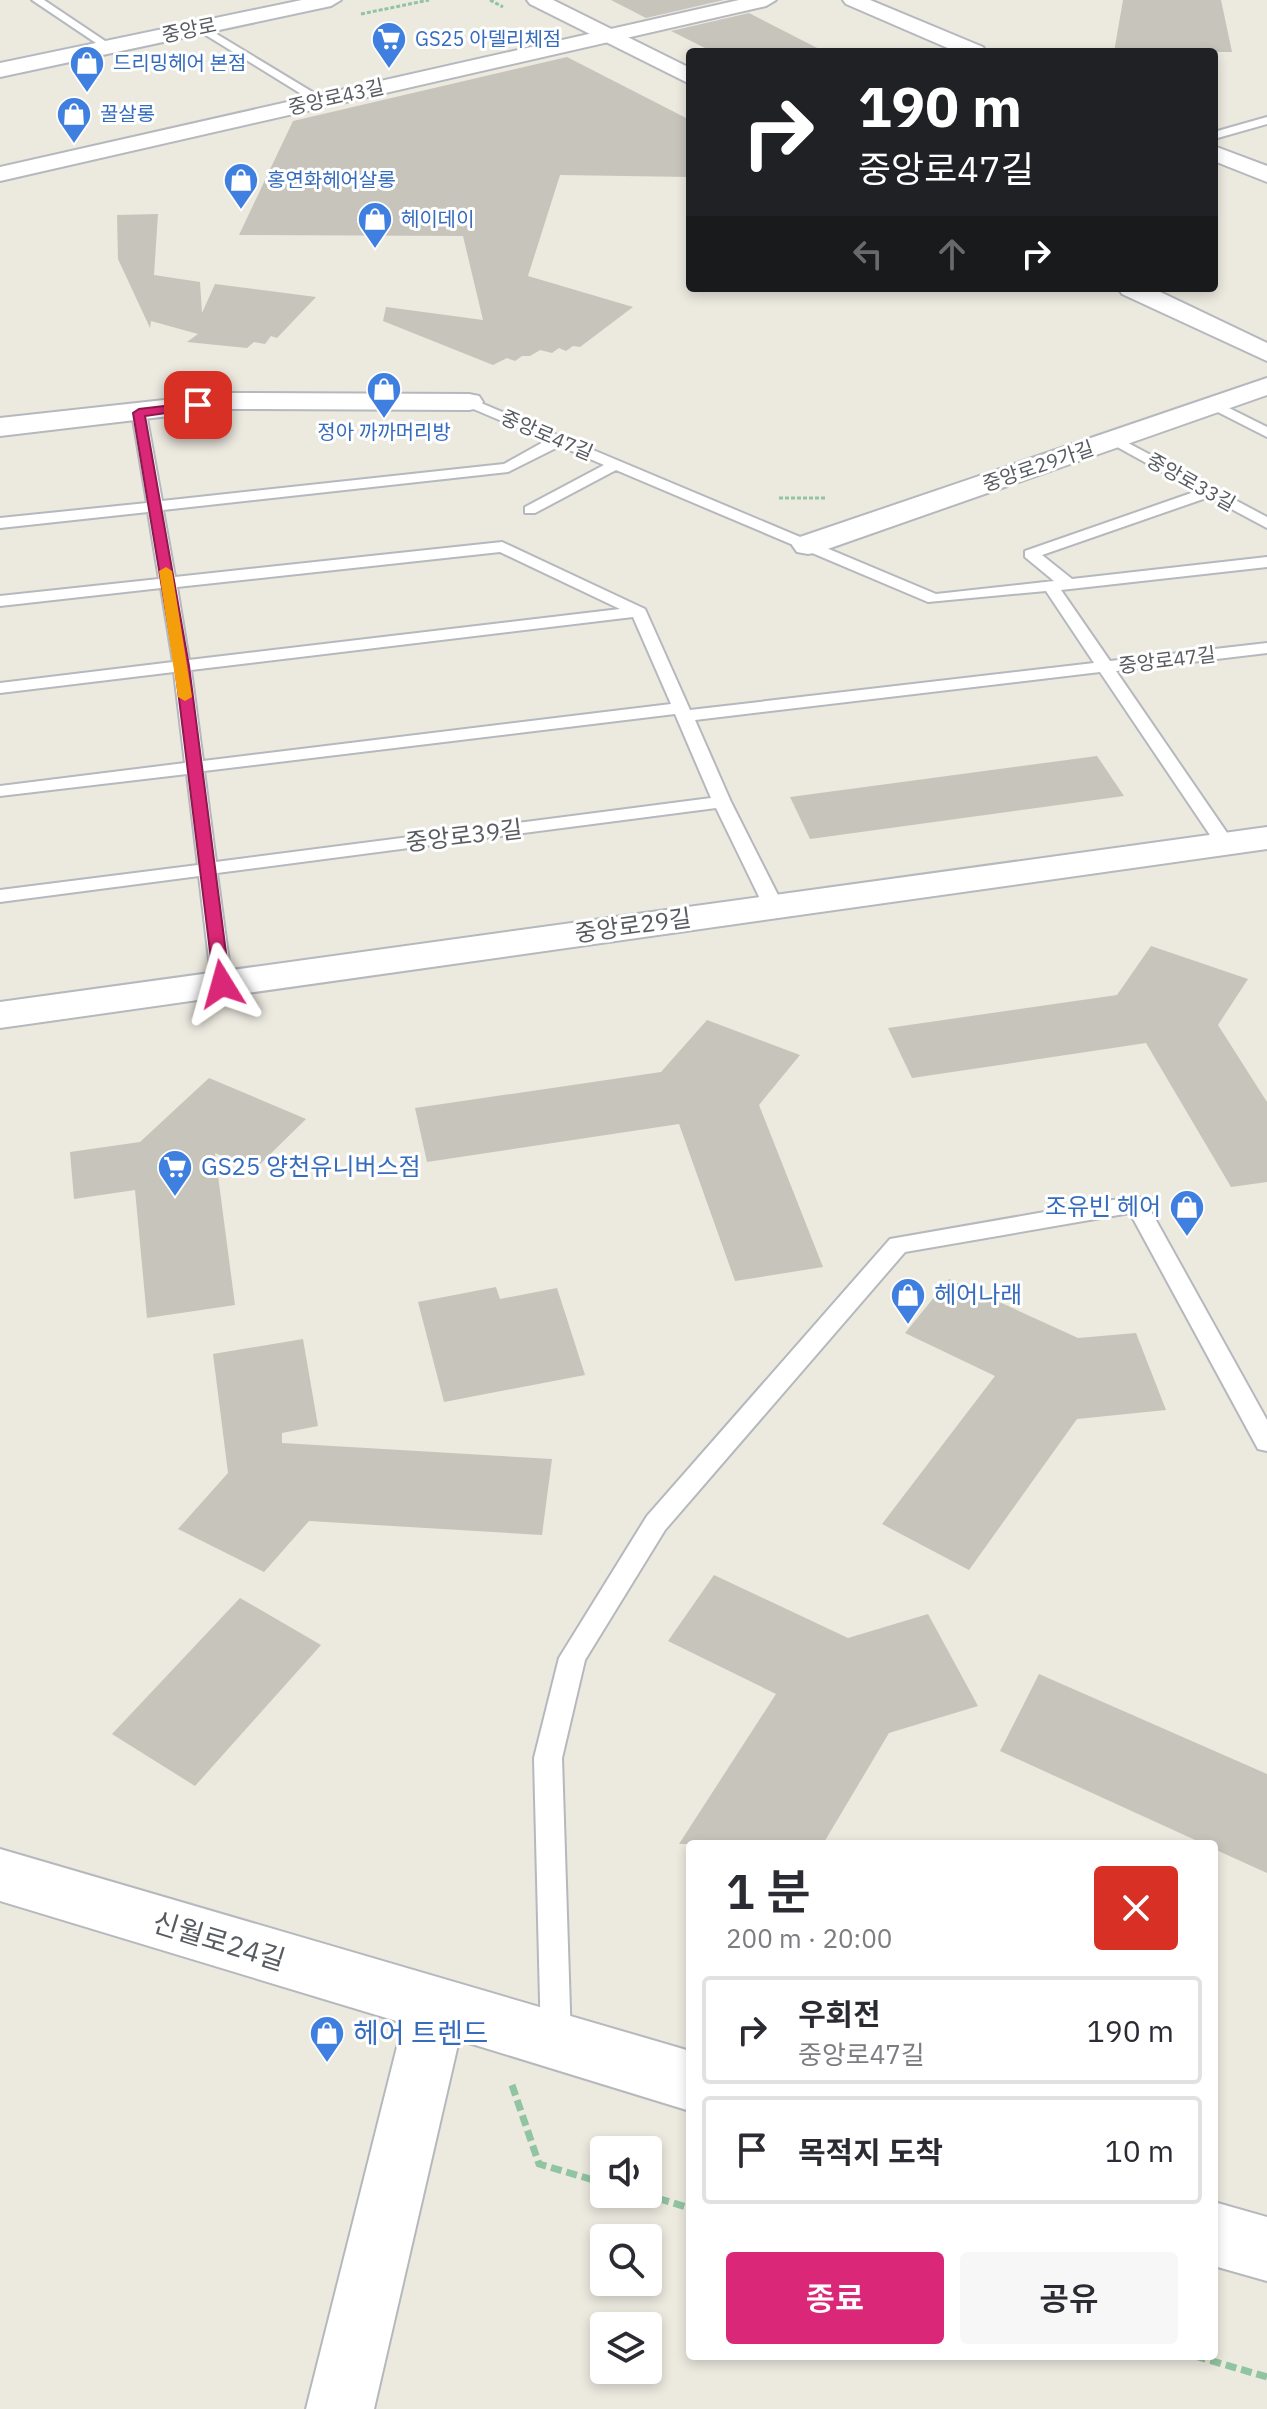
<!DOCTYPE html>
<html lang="ko">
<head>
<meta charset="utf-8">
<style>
	:root { --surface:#fff; --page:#f7f7f7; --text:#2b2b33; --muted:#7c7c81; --line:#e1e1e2; --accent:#db2777 }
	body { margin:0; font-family:"IBM Plex Sans","Noto Sans KR",sans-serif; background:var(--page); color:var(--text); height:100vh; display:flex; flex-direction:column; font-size:30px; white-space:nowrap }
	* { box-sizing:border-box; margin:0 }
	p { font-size:26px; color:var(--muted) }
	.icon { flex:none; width:44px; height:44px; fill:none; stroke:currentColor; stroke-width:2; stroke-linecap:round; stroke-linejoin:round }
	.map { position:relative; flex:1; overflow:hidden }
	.side { position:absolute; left:686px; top:1840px; width:532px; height:520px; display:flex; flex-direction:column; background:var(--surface); border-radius:8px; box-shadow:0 4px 12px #0003 }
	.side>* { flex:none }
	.top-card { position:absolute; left:686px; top:48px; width:532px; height:244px; border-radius:8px; box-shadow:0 4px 12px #0003; background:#202124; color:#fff; overflow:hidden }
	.controls { position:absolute; left:590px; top:2136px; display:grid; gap:16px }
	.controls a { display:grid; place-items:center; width:72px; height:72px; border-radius:8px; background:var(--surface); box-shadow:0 4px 12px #0003; font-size:40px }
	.pin { position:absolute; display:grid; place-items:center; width:68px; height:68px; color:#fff; margin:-34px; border-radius:16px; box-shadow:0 4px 12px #0006 }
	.me { position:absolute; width:88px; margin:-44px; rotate:352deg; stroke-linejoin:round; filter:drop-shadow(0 0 6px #0008) }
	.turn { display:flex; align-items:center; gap:28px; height:168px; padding:0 40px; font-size:36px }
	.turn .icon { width:104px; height:104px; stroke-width:2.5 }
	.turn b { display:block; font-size:56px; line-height:68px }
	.lanes { display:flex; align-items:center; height:76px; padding:0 40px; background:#0003; justify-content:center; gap:40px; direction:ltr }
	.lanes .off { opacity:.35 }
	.round { display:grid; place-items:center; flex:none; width:84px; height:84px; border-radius:8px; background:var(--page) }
	.headline { display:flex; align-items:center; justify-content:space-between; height:136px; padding:0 40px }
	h1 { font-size:48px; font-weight:600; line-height:60px }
	.action { display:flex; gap:16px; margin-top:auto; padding:16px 40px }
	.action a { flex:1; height:92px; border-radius:8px; background:var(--accent); color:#fff; font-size:32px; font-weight:600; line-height:92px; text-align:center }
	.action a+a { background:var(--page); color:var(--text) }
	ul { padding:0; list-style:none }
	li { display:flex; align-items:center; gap:24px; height:108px; margin:0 16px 12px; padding:0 24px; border:4px solid var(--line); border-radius:8px }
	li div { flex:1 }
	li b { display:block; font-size:30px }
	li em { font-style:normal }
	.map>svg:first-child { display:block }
	.building { fill:#c7c4bc }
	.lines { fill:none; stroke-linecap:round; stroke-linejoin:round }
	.service-casing { stroke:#b5b8bd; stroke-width:4 }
	.minor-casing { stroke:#b5b8bd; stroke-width:4 }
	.tertiary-casing { stroke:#b5b8bd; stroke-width:4 }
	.secondary-casing { stroke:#b5b9bf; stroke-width:4 }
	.path-far1 { stroke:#91c4a0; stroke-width:3; stroke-dasharray:4 2; stroke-linecap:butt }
	.path { stroke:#91c4a0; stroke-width:7; stroke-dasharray:11 5; stroke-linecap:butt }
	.service { fill:#fff; fill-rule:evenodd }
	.minor { fill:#fff; fill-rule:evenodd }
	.tertiary { fill:#fff; fill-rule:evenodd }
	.secondary { fill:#fff; fill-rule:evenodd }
	.route { fill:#db2777; stroke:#8e194d; stroke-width:2 }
	.slow { fill:#f59e0b }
	.labels { text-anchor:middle; stroke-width:6; stroke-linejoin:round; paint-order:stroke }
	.far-street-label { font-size:20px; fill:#585c61; stroke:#fff }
	.far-shop-label { font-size:20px; fill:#366cbe; stroke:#fff; text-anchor:start }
	.street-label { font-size:24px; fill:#585c61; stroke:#fff }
	.shop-label { font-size:24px; fill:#366cbe; stroke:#fff; text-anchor:start }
	.near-street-label { font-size:28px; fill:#585c61; stroke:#fff }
	.near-shop-label { font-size:28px; fill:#366cbe; stroke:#fff; text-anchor:start }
</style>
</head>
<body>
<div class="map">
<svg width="1267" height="2409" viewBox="0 0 1267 2409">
	<rect width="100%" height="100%" fill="#ece9df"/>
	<path class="building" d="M611 0H724L646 18Z
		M1123 0H1221L1232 52H1114Z
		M749 13 825 52H713L671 31Z
		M567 57 690 120V177L560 175 528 276 633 307 580 347 573 346 566 351 559 348 552 353 540 350 530 356H522L515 361 507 358 493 365 383 321 386 307 483 320 463 236 239 235 293 121Z
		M158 214 154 275 200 282 202 313 215 284 316 297 277 338 271 336 265 344 254 342 247 348 187 342 198 334 151 321 150 328 118 259 117 215Z
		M1097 756 1124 796 810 839 790 797Z
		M1151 946 1248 979 1218 1025 1267 1102V1182L1231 1187 1146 1043 912 1078 888 1028 1117 995Z
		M707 1020 800 1055 759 1105 823 1267 735 1281 679 1124 427 1162 415 1108 661 1072Z
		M209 1078 306 1119 254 1170 215 1153 235 1305 147 1318 135 1190 74 1199 70 1152 140 1142Z
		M949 1279 1078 1338 1136 1333 1166 1410 1077 1419 969 1570 882 1524 995 1376 905 1333Z
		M496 1287 500 1299 557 1288 585 1375 444 1402 418 1302Z
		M303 1339 318 1426 282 1433V1443L552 1459 542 1535 309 1521 264 1572 178 1529 228 1473 213 1354Z
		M714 1575 848 1638 928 1614 978 1706 889 1733 823 1844H679L776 1694 668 1641Z
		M240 1598 321 1645 195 1786 112 1734Z
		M1039 1674 1267 1774V1873L1214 1849V1844H1204L1000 1751Z"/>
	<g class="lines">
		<g class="service-casing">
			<path id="service" d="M32 0H44L114 47 105 49Z
				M200 24 324 99 326 101 316 103 196 29V25Z
				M1267 117V124L1214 139V132Z
				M469 398 936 594 1054 581 1025 557V551L1197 491 1110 443V437L1115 436 1267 517V528L1209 497 1042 555 1072 579 1267 557V567L1061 590 1110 661 1267 643V653L1116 671 1234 843 1225 849 1218 847 1100 672 695 720 731 802 784 907 774 913 764 907 716 808 217 873 232 984 222 990 212 984 199 876 0 902V890L198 865 187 774 0 796V786L185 763 174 672 0 693V683L173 662 161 588 0 606V596L159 579 148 512 0 528V518L147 503 132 413 139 409 146 413 162 501 504 464 547 440 464 405V399ZM560 446 604 465 525 507V513H535L616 470 928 602 1046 591 1094 663 690 710 645 609 502 542 175 577 163 510 508 472ZM500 552 620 609 189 660 177 587ZM633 617 671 704 203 761 191 670ZM675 714 711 798 216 862 204 771Z
				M1213 400 1267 427V437L1208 407 1206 404Z
				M1136 1196 1144 1199 1147 1204 1267 1420V1451L1258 1449 1130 1213 905 1252 665 1530 585 1660 562 1758 571 2041 567 2051 556 2055 545 2051 541 2041 534 1758 559 1658 647 1516 890 1239Z"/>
		</g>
		<g class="minor-casing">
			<path id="minor" d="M739 0H776L766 6 0 181V167Z
				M843 0H870L983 47 986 52H957L846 4Z
				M1214 146 1267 166V182L1214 161Z
				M1267 378V395L819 552 808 554 797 552 792 545 797 538Z
				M228 393 469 394 479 396 483 402 479 408 469 410 228 409 0 436V418Z
				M1267 827V849L0 1028V1002Z
				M0 1849 690 2051V2111L459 2040 374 2409H306L403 2023 0 1901Z
				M1214 2202 1267 2217V2281L1214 2266Z"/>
		</g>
		<g class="tertiary-casing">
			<path id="tertiary" d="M527 0H553L690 68V84L530 4Z
				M1118 288H1152L1267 343V361L1122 294Z"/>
		</g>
		<g class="secondary-casing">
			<path id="secondary" d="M302 0H341L331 6 0 77V63Z"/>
		</g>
		<path class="path-far1" d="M490 0 503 7
			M361 14 429 0
			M779 498H825"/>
		<path class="path" d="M512 2085 539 2164 604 2183
			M643 2194 690 2208
			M1195 2356 1267 2377"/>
		<use href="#service" class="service"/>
		<use href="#minor" class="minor"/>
		<use href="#tertiary" class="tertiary"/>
		<use href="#secondary" class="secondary"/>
	</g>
	<path class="route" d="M198 402 202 403V408L145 416 189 666 230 984 222 989 214 984 175 666 133 413 139 409Z"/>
	<path class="slow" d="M166 567 172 571 192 697 185 701 178 697 159 571Z"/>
	<defs>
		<g id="supermarket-pin" transform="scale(1.8)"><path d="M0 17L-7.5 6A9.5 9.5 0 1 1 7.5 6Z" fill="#3f7fe0" stroke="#fff"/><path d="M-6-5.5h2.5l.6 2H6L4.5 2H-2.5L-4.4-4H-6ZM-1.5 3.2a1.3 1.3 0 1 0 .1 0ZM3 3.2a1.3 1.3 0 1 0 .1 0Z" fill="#fff"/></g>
		<g id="shop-pin" transform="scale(1.8)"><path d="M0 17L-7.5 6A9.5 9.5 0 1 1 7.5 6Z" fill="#3f7fe0" stroke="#fff"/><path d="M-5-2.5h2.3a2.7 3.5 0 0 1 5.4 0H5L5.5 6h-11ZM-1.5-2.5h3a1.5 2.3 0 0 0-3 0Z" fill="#fff"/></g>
	</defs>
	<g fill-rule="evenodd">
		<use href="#supermarket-pin" x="389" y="39"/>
		<use href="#shop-pin" x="87" y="63"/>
		<use href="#shop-pin" x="74" y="114"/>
		<use href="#shop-pin" x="241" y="180"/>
		<use href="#shop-pin" x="375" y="219"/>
		<use href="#shop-pin" x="384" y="389"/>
		<use href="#supermarket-pin" x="175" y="1167"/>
		<use href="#shop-pin" x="1187" y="1207"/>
		<use href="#shop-pin" x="908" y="1295"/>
		<use href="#shop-pin" x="327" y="2033"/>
	</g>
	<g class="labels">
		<g class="far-street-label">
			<text transform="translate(189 30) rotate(-12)" y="7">중앙로</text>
			<text transform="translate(336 97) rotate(-13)" y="7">중앙로43길</text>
			<text transform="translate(547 435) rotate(23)" y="7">중앙로47길</text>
			<text transform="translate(1038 466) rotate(-19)" y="7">중앙로29가길</text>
			<text transform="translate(1191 482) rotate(29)" y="7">중앙로33길</text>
			<text transform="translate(1167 660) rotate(-7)" y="7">중앙로47길</text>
		</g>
		<g class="far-shop-label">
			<text x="415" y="46">GS25 아델리체점</text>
			<text x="113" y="70">드리밍헤어 본점</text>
			<text x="100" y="121">꿀살롱</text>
			<text x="267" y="187">홍연화헤어살롱</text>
			<text x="401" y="226">헤이데이</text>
			<text x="384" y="439" text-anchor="middle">정아 까까머리방</text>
		</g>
		<g class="street-label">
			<text transform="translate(464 836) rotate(-7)" y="8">중앙로39길</text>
			<text transform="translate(633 926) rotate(-8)" y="8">중앙로29길</text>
		</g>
		<g class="shop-label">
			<text x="201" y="1175">GS25 양천유니버스점</text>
			<text x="1161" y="1215" text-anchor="end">조유빈 헤어</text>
			<text x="934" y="1303">헤어나래</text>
		</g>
		<g class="near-street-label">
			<text transform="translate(219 1941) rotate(17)" y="10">신월로24길</text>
		</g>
		<g class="near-shop-label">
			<text x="353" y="2043">헤어 트렌드</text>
		</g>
	</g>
</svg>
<div class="controls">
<a><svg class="icon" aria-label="sound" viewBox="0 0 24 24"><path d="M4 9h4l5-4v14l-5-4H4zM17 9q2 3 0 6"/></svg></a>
<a><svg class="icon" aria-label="search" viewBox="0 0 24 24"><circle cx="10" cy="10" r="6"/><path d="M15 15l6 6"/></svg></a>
<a><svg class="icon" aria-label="layers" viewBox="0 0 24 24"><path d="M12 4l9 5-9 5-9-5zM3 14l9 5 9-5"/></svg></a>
</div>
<div class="pin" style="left:198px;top:405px;background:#d93025"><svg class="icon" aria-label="arrive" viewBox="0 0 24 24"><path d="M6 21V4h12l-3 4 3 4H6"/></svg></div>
<svg class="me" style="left:222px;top:984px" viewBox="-20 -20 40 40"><path d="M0-17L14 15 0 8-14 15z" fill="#db2777" stroke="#fff" stroke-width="4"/></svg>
<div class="top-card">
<div class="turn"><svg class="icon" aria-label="right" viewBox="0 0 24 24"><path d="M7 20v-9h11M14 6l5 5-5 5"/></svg><div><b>190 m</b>중앙로47길</div></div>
<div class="lanes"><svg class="icon off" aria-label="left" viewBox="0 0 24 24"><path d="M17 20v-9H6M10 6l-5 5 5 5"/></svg><svg class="icon off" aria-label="ahead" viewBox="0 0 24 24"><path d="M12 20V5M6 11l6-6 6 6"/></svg><svg class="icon" aria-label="right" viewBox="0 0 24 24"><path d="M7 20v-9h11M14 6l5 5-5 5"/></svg></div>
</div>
<section class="side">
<div class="headline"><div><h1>1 분</h1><p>200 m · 20:00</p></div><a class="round" style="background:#d93025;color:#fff"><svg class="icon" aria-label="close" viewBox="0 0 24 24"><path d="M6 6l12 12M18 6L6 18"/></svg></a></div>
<ul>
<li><svg class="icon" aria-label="right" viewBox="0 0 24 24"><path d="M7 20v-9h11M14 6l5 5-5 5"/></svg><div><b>우회전</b><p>중앙로47길</p></div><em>190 m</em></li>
<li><svg class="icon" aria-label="arrive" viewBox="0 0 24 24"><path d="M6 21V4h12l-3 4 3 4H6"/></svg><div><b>목적지 도착</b></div><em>10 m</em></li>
</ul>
<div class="action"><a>종료</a><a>공유</a></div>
</section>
</div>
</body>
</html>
